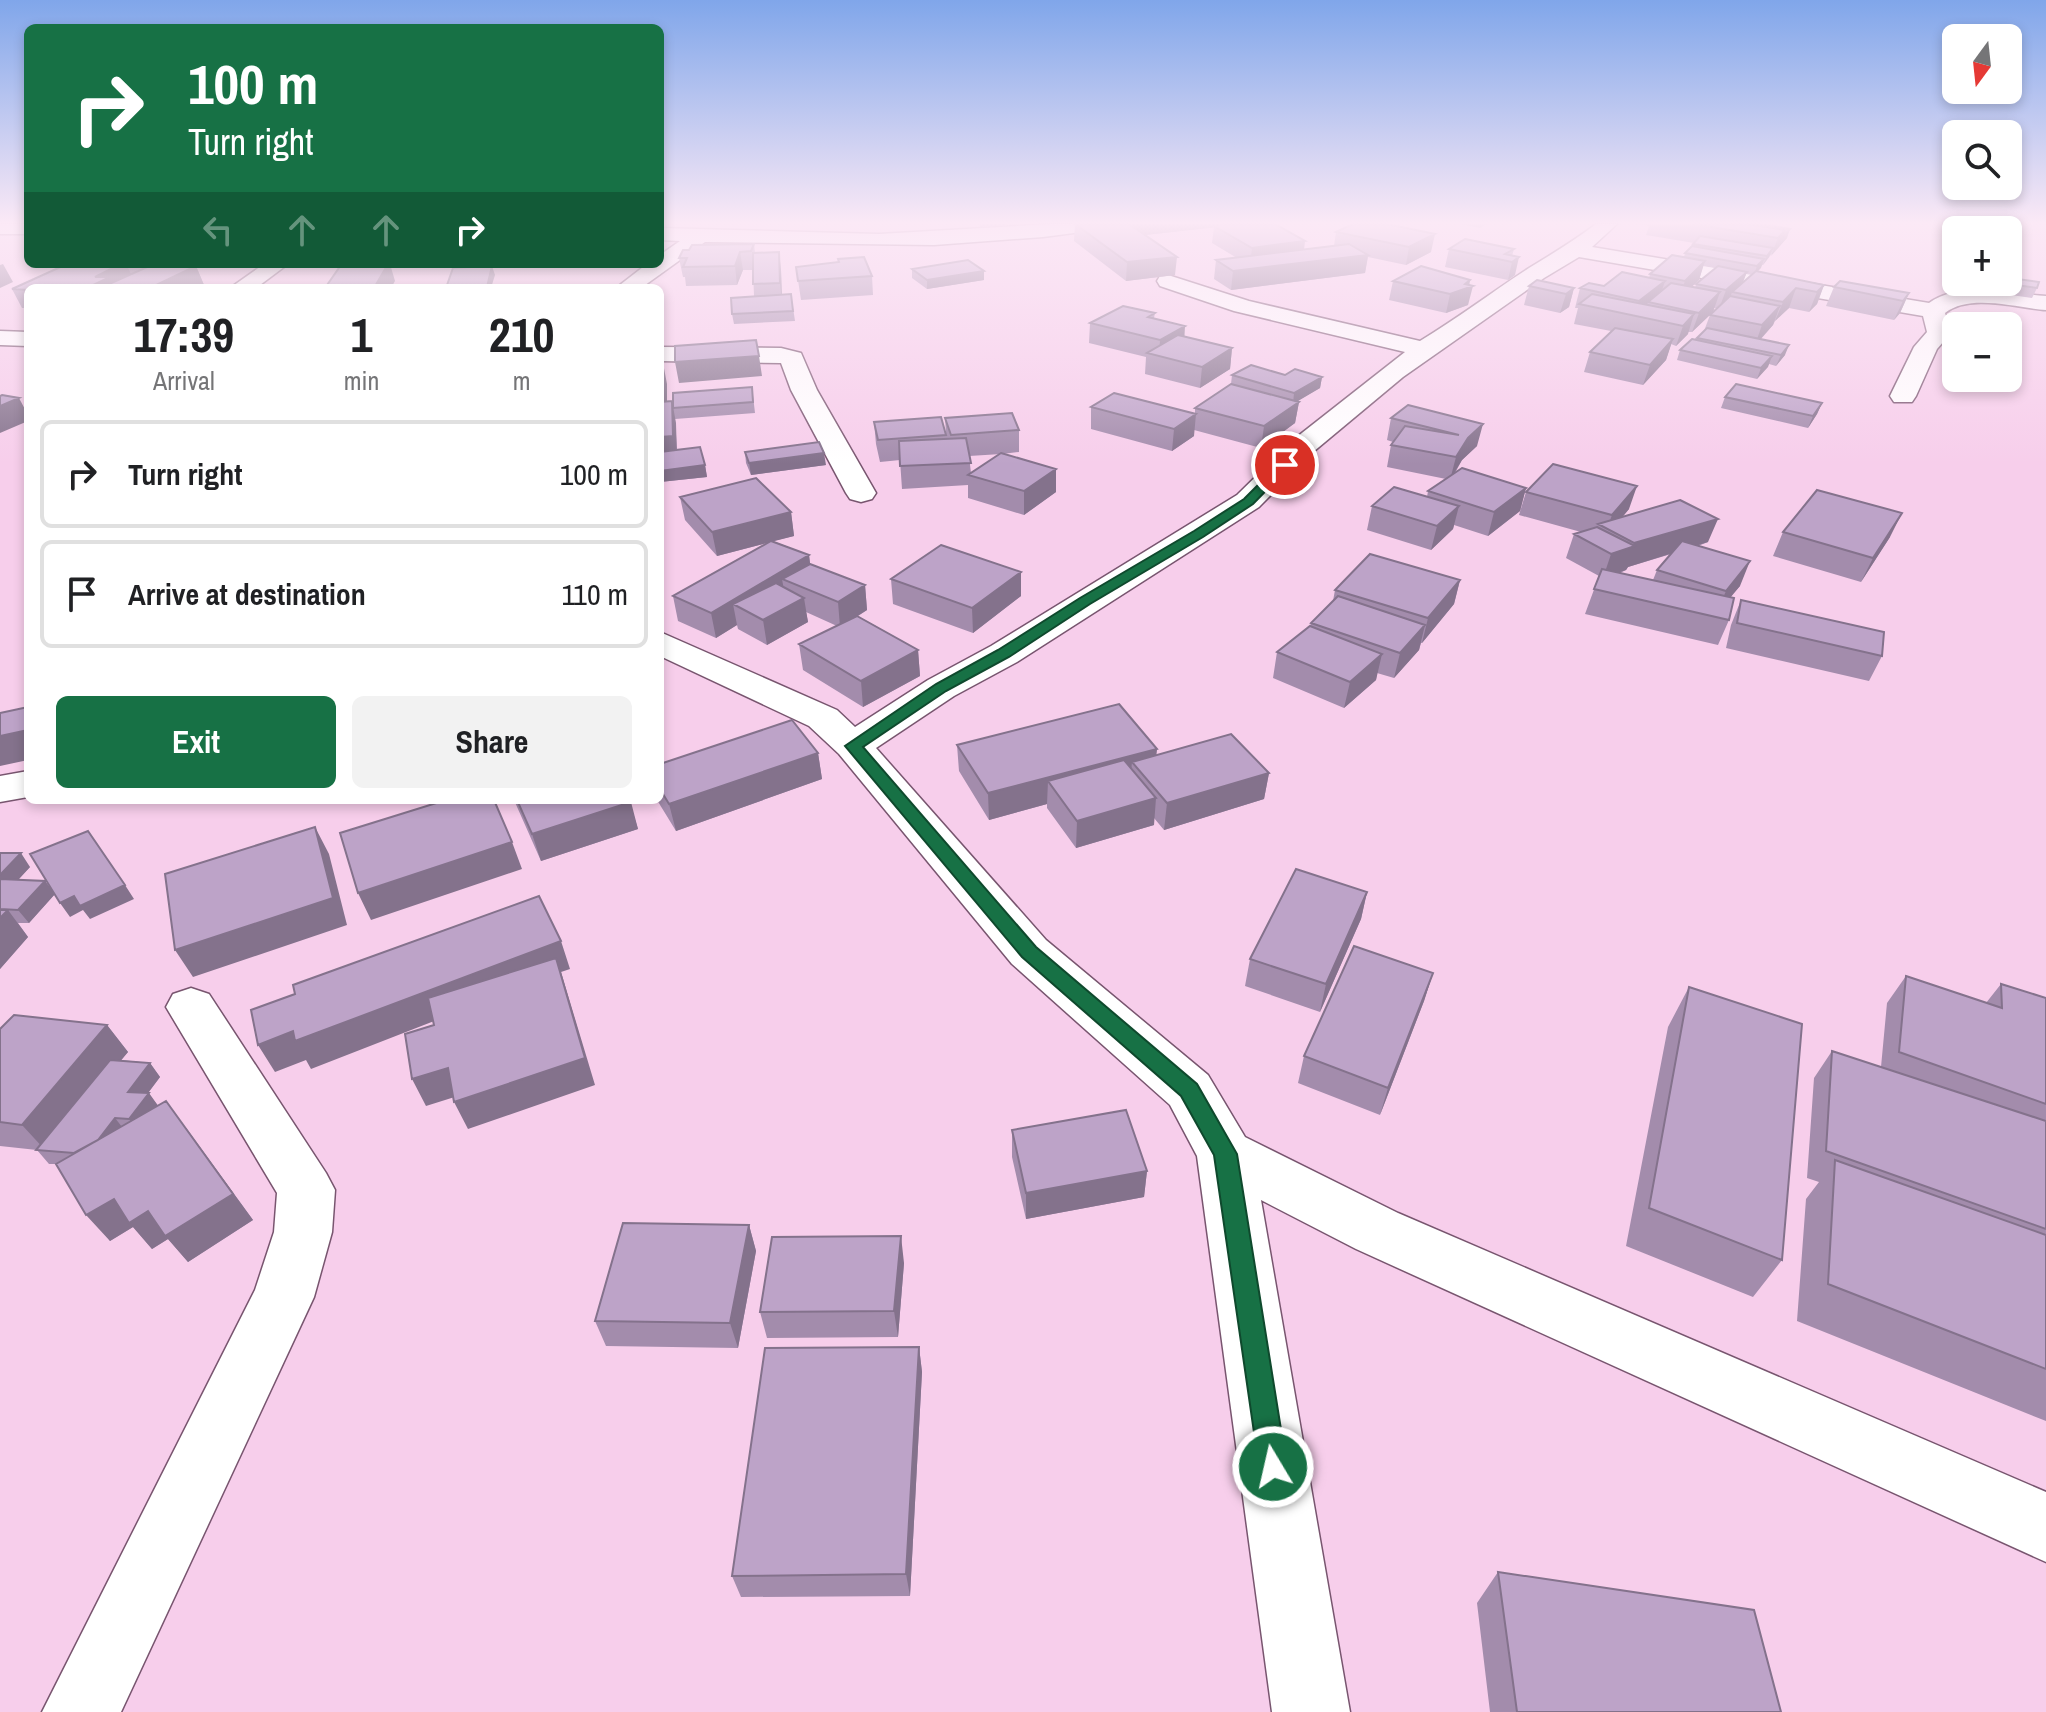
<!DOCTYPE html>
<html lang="en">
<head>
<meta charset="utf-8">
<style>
	:root { --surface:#fff; --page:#f2f2f2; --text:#202124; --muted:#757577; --line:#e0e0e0; --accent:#177145 }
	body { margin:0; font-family:"Archivo Narrow",sans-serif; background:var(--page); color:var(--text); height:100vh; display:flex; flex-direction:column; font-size:30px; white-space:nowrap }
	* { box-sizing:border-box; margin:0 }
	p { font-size:26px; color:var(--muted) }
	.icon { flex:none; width:44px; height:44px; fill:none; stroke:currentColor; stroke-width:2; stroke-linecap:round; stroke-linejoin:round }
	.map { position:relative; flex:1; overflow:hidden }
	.drawer { position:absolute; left:24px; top:284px; width:640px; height:520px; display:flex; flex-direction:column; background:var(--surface); border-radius:12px; box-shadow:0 4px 12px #0003 }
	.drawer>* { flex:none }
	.top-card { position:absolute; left:24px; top:24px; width:640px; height:244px; border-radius:12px; box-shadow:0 4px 12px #0003; background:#177145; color:#fff; overflow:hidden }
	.needle { width:52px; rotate:195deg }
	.buttons { position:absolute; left:1942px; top:24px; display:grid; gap:16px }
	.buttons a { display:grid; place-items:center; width:80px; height:80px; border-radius:12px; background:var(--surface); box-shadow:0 4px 12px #0003; font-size:40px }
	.pin { position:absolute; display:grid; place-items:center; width:68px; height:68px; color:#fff; margin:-34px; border:4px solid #fff; border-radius:50%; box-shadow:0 2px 8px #0007 }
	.me { position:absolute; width:88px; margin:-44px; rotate:351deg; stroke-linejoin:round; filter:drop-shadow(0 0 6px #0008) }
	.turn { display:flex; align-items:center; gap:28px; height:168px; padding:0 32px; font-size:36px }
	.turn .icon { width:104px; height:104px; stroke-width:2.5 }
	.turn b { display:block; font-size:56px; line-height:68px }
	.lanes { display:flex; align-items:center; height:76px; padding:0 32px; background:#0003; justify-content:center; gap:40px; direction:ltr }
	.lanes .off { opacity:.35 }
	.eta { display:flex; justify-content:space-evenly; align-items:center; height:136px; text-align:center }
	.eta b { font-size:48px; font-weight:800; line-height:56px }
	.primary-button { display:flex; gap:16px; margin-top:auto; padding:16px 32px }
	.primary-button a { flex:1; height:92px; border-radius:12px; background:var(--accent); color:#fff; font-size:32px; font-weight:800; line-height:92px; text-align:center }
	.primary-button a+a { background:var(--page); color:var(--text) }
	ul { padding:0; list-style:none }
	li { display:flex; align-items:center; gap:24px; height:108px; margin:0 16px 12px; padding:0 16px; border:4px solid var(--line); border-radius:12px }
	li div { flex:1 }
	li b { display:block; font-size:30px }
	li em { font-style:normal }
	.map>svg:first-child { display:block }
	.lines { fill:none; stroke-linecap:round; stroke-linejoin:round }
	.minor-casing { stroke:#78556f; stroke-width:3 }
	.minor { fill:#fff; fill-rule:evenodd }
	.wall { fill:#a38cac; fill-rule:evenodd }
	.shaded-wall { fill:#84728c }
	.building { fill:#bda3c8; stroke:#84728c; stroke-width:2 }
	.route { fill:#177145; stroke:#0f492d; stroke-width:2 }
</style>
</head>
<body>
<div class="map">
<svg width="2046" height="1712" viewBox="0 0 2046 1712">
	<rect width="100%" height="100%" fill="#f7ceeb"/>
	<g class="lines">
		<g class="minor-casing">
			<path id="minor" d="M0 224H28V234H0Z
				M1051 224H1106L1097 230 1043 237 934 245 705 242 641 288H616L647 264H660V255L680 241 660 240V228L879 234Z
				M1596 224H1617L1592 247 1929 303C1961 280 2010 294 2046 296V310C2017 308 1970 293 1945 313L1951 333 1937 349 1916 396 1912 402H1894L1890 396 1914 347 1927 332 1923 316 1579 257 1544 278 1403 377 1313 452 1259 507 1017 662 954 696 876 748 1046 940 1208 1075 1245 1137 1398 1213 2046 1492V1562L1356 1249 1261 1200 1350 1712H1272L1197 1156 1170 1105 1012 964 839 754 809 726 660 656V632L837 710 855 727 928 680 991 646 1237 495 1293 440 1405 352 1234 311 1160 286 1157 281 1160 276 1168 275 1249 301 1420 341C1458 318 1492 292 1529 268 1552 254 1574 241 1596 224Z
				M264 264H288L256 288H230Z
				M0 331 28 332V346L0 345Z
				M660 347 781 348 801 353 817 390 876 493 872 499 861 502 850 499 846 493 791 390 781 363 660 361Z
				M28 771V797L0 802V776Z
				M191 988 209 994 326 1173 335 1190 332 1232 314 1297 121 1712H42L255 1290 274 1232 277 1193 166 1007 173 994Z"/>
		</g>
		<use href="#minor" class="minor"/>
	</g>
	<path class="wall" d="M1075 224H1275L1304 250 1334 246 1336 232 1431 252 1406 265 1368 257 1365 273 1231 290 1214 279 1216 260 1237 258 1212 243 1214 227 1145 235 1175 275 1126 281 1074 241Z
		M1460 224H1487L1480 228Z
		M1641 224H1760L1787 238 1770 256 1763 265H1762L1757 272 1824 285 1817 304 1809 312 1789 308 1775 321 1773 325 1761 339 1785 355 1776 366 1769 364 1757 379 1677 360 1680 350 1696 340 1704 331 1710 315 1717 308H1714L1713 312 1692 332H1688V334L1676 346 1671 344 1666 360 1643 385 1584 372 1590 352 1611 331 1574 324 1578 308H1575L1580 288 1604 286 1649 278 1650 274 1684 257 1685 253 1692 247 1694 243 1646 235 1649 226ZM1703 266 1715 268 1696 284 1695 288 1691 287 1699 280ZM1746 274 1752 275 1742 283Z
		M754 244 755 253 781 270 782 295 791 294 795 321 734 324 732 314 754 296 753 270H743L737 285 686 286 685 277H683L679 258Z
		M1449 249H1514L1512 256 1515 275 1508 280 1445 267Z
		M67 264H180L177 265 196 266 204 285 28 288V308H22L12 289Z
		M796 267 872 276 873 295 801 300Z
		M912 269 984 280 927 289 912 278Z
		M2017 279 2037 288 2032 298 2011 295Z
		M1470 280 1468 305 1446 313 1389 300 1393 281Z
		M1529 286 1574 288 1569 307 1560 313 1524 305Z
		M1834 287 1909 293 1900 313 1894 320 1826 306Z
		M1155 313 1154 318 1184 337 1232 348 1230 369 1200 388 1145 374 1146 357 1089 343 1090 323Z
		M1232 375H1285L1322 377 1320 388 1297 401 1299 402 1295 423 1261 448 1194 430V436L1172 451 1091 429V407L1195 414V408L1231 384Z
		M752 387 755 413 675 419 677 450 705 465 707 477 660 482V402L673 408Z
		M1725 397 1822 403 1817 414 1808 428 1721 408Z
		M1408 405 1477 446 1462 460 1455 473 1526 488 1520 511 1488 536 1454 525 1453 529 1431 550 1367 530 1372 506 1427 497 1428 491 1446 479 1387 467 1391 445 1393 442 1387 440 1391 418Z
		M945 418 1019 430V452L1002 454 1056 492 1024 515 968 498V485L902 489 900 460 880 462 876 444 874 422 946 432ZM1001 454 971 473 969 456Z
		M745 452 826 465 751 475 746 463Z
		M1526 492 1629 509 1622 517 1708 542 1698 546 1740 586 1730 597 1729 620 1718 645 1585 614 1599 576 1566 558 1574 534 1581 532 1519 515ZM1671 554 1657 570 1653 580 1620 573 1626 570 1628 567Z
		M680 497 791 512 794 536 773 541 809 555 810 564 865 585 867 610 858 616 918 650 920 676 863 707 803 670 799 644 837 626 806 612 808 622 767 645 738 629 737 625 716 638 678 621 673 596 767 543 717 556 685 520Z
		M1783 532 1890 537 1861 582 1773 556Z
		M1021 572V596L973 633 893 604 891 579Z
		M1460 580 1454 604 1422 643H1421L1419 650 1394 678 1377 673 1376 680 1344 708 1273 678 1277 652 1310 626 1311 623 1333 601 1335 590Z
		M1741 600 1882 656 1869 681 1726 648 1731 625Z
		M957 745 1157 749 1156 755 1269 773 1264 799 1164 830 1154 818V825L1076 848 1047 808V804L989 820 959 771Z
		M818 753 822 779 676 831 657 800H660V764Z
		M514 800H629L638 829 541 861Z
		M0 853 30 867 18 880 45 881 55 894 29 923H18L28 937 0 969Z
		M1367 892 1361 919 1320 1012 1245 986 1250 959Z
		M1433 973 1424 1001 1380 1115 1298 1083 1304 1056Z
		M1906 976 1986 1003 2001 984 2046 998V1421L1797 1321 1806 1199 1819 1182 1807 1178 1814 1078 1832 1051 1881 1067 1887 1003Z
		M1689 987 1782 1260 1753 1297 1626 1246 1668 1027Z
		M107 1025 128 1052 121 1060 150 1063 160 1077 148 1093 158 1106 186 1128 253 1220 188 1262 168 1239 152 1249 133 1227 110 1241 56 1164H49L37 1150 0 1146V1029Z
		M1012 1130 1147 1171 1144 1197 1026 1219 1012 1157Z
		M749 1225 756 1251 738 1348 606 1346 595 1321Z
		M904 1263 898 1337 767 1338 760 1312Z
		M919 1347 922 1372 910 1596 741 1597 732 1576Z
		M1498 1572 1781 1712H1490L1477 1603Z"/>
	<path class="shaded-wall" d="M980 224H1006V225L980 228Z
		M1128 224H1227V226L1127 237Z
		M1790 229 1787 238 1771 256 1778 238 1785 230Z
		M1435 234 1431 252 1406 265 1409 247Z
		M1305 241 1303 259 1250 266 1252 248Z
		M1773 248 1769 257 1763 265 1767 256Z
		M740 252 743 270 737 285 735 266Z
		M779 252 781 270 782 302 780 283Z
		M1368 255 1365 273 1231 290 1233 271Z
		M1177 257 1175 275 1126 281 1127 262Z
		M1519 257 1515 275 1508 280 1512 262Z
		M1764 259 1761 268 1754 275 1757 266Z
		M1705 261 1699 280 1678 300 1685 281Z
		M3 264 13 282 0 288V265Z
		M121 264H126L134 280 119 288H87L95 277Z
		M141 264H180L147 278Z
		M388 264H390L395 281 391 288H374Z
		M196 266 204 285 198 288H150Z
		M492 266 495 275 491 288 487 287Z
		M984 271V280L927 289V280Z
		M1747 272 1740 290 1732 292 1730 299 1719 309 1726 290Z
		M1470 280 1468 287 1473 286 1468 305 1446 313 1450 294Z
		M1665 281 1659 300 1648 302 1645 311 1635 316 1639 301Z
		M1824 285 1817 304 1809 312 1817 292Z
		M1574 288 1569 307 1560 313 1566 294Z
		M1796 288 1789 308 1775 321 1783 302Z
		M1720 292 1713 312 1692 332 1699 313Z
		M1909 293 1900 313 1894 320 1903 301Z
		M1780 306 1773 325 1755 345 1762 325Z
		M1694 314 1688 334 1676 346 1683 326Z
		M1185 326 1184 345 1159 356 1160 340Z
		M1673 339 1666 360 1643 385 1650 365Z
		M1789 345 1785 355 1776 366 1781 355Z
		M1232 348 1230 369 1200 388 1202 367Z
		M759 356 762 376 679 383 675 362Z
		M1772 356 1768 367 1757 379 1761 368Z
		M663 363 667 384V401L660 402V380Z
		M1322 377 1320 388 1293 404 1294 393Z
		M19 398 28 415V421L0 433V406Z
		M672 401 676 423 677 458 660 459V437Z
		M1299 402 1295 423 1261 448 1264 426Z
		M1822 403 1817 414 1808 428 1813 416Z
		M1196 414 1194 436 1172 451 1174 429Z
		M1483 424 1477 446 1462 460 1450 480 1456 457 1468 438Z
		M824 453 826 465 751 475 749 463Z
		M705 465 707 477 660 482V471Z
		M1056 469V492L1024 515V491Z
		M1637 486 1629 509 1611 531 1607 529 1612 515Z
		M1526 488 1520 511 1488 536 1494 512Z
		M1459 506 1453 529 1431 550 1437 526Z
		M791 512 794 536 717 556 712 532Z
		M1902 513 1890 537 1861 582 1873 558Z
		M1718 519 1708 542 1628 567 1626 570 1603 578 1611 554 1632 547 1634 543Z
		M809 555 812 579H782L785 596 733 604 737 625 716 638 711 613Z
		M1750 561 1740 586 1715 616 1726 591Z
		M1021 572V596L973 633 972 608Z
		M1460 580 1454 604 1422 643 1428 618Z
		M865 585 867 610 840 627 838 602Z
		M804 598 808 622 767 645 763 620Z
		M1425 625 1419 650 1394 678 1400 653Z
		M918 650 920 676 863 707 861 681Z
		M1382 654 1376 680 1344 708 1350 682Z
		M28 730V760L0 766V736Z
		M1157 749 1154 775 1132 762 1130 782 1048 781 1047 804 989 820 988 793Z
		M818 753 822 779 676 831 669 804Z
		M1269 773 1264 799 1164 830 1167 803Z
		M1156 798 1154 825 1076 848 1077 821Z
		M631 802 638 829 541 861 532 834Z
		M315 827 329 854 347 925 193 977 175 950Z
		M512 842 522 869 371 920 358 893Z
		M21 853 30 867 6 893 0 885V875Z
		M45 881 55 894 29 923 18 910Z
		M125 885 134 899 90 919 83 910 70 917 60 903 74 896Z
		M1367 892 1361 919 1320 1012 1326 984Z
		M8 910 28 937 0 969V918Z
		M561 941 570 969 561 972 595 1085 468 1129 454 1102 560 972 311 1069 306 1060 275 1072 258 1045 293 1031Z
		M1433 973 1424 1001 1380 1115 1388 1088Z
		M107 1025 128 1052 46 1151 22 1125Z
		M150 1063 160 1077 139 1105 128 1092Z
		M448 1068 461 1095 426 1106 412 1079Z
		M149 1093 159 1107 139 1133 129 1119Z
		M115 1118 126 1132 87 1154Z
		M186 1128 253 1220 188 1262 168 1239 152 1249 133 1227 110 1241 86 1215Z
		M1147 1171 1144 1197 1026 1219V1193Z
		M749 1225 756 1251 738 1348 730 1323Z
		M901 1236 904 1263 898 1337 894 1311Z
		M919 1347 922 1372 910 1596 906 1574Z"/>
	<path class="building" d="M1075 224H1129L1177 257 1127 262Z
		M1222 224H1275L1305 241 1252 248 1214 226Z
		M1353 224H1387L1435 234 1409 247 1336 232Z
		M1693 224H1748L1785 230 1778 238Z
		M1748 224H1760L1790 229 1783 236 1785 230Z
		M1700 236 1773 248 1767 256 1693 244Z
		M1465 239 1514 249 1505 254 1519 257 1512 262 1449 249Z
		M754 244 751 251 740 252 735 266 683 267 687 258H679L683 250H689L692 245Z
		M1349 244 1368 255 1233 271 1216 260Z
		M1692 246 1764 259 1757 266 1685 253Z
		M779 252 780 283 753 284V253Z
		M1672 255 1705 261 1685 281 1650 274Z
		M864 257 872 276 798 281 796 267 839 262 838 259Z
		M968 260 984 271 927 280 912 269Z
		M67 264H121L95 277H110L87 288H28V290L12 289Z
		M154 264 196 266 150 288H100Z
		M354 264H388L374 288H325L341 265Z
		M492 266 487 287 446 288 453 268Z
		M1421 266 1470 280 1465 284 1473 286 1450 294 1393 281Z
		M1718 266 1747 272 1726 290 1696 284Z
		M1756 271 1824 285 1817 292 1796 288 1783 302 1732 292Z
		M1622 272 1665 281 1639 301 1580 288 1589 283 1604 286Z
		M2017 279 2039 282 2037 288 2016 285Z
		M1537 280 1574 288 1566 294 1529 286Z
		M1840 281 1909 293 1903 301 1834 287Z
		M1671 283 1720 292 1699 313 1648 302Z
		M516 285V288H474Z
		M791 294 793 311 732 314 731 298Z
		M1592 294 1694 314 1683 326 1579 304Z
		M1730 296 1780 306 1762 325 1710 315Z
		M1123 306 1155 313 1148 317 1185 326 1160 340 1090 323Z
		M1615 328 1673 339 1650 365 1590 352Z
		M1707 328 1789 345 1781 355 1697 338Z
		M1178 335 1232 348 1202 367 1147 353Z
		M1692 339 1772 356 1761 368 1680 350Z
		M756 340 759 356 675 362V346Z
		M663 363V380H660V364Z
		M1251 365 1285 375 1295 369 1322 377 1294 393 1232 375Z
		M1231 384 1299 402 1264 426 1195 408Z
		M1736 384 1822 403 1813 416 1725 397Z
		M752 387 753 402 673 408V393Z
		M1114 393 1196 414 1174 429 1091 407Z
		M2 395 19 398 0 406V396Z
		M672 401 673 436 660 437V402Z
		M1408 405 1483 424 1468 438 1456 457 1391 445 1405 426 1459 435 1391 418Z
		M1012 413 1019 430 951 435 945 418Z
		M941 417 946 435 878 440 874 422Z
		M966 438 971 463 900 466 899 441Z
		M819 442 824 453 749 463 745 452Z
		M700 447 705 465 660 471V452Z
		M1001 453 1056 469 1024 491 968 475Z
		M1553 464 1637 486 1612 515 1526 492Z
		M1462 468 1526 488 1494 512 1428 491Z
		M756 478 791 512 712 532 680 497Z
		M1394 487 1459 506 1437 526 1372 506Z
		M1817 490 1902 513 1873 558 1783 532Z
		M1680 500 1718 519 1634 543 1598 524Z
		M1597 527 1635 546 1611 554 1574 534Z
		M771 541 809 555 711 613 673 596Z
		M1682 541 1750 561 1726 591 1657 570Z
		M941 545 1021 572 972 608 891 579Z
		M1370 554 1460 580 1428 618 1335 590Z
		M810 564 865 585 838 602 782 579Z
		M1602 569 1734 598 1729 620 1594 589Z
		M776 583 804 598 763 620 733 604Z
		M1338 596 1425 625 1400 653 1311 623Z
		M1741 600 1884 632 1882 656 1737 623Z
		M857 616 918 650 861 681 799 644Z
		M1310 626 1382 654 1350 682 1277 652Z
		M1119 704 1157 749 988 793 957 745Z
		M28 707V730L0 736V713Z
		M792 720 818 753 669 804 660 789V764Z
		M1231 734 1269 773 1167 803 1132 762Z
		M1124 760 1156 798 1077 821 1048 781Z
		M446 800H494L512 842 358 893 340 833Z
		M517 800H629L631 802 532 834Z
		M315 827 333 898 175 950 165 874Z
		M88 831 125 885 80 906 74 896 60 903 30 854Z
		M0 853H21L0 875Z
		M1296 869 1367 892 1326 984 1250 959Z
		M0 879 45 881 18 910 0 909Z
		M539 896 561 941 295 1041 293 1031 258 1045 251 1010 295 994 293 985Z
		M0 910H8L0 918Z
		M1354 946 1433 973 1388 1088 1304 1056Z
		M556 958 585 1058 454 1102 448 1068 412 1079 405 1034 434 1025 428 998Z
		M1906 976 2002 1008 2001 984 2046 998V1104L1899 1052Z
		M1689 987 1802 1024 1782 1260 1649 1208Z
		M14 1015 107 1025 22 1125 0 1122V1029Z
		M1832 1051 2046 1121V1229L1826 1151Z
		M110 1060 150 1063 128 1092 149 1093 129 1119 115 1118 98 1140 74 1153 36 1150Z
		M166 1101 233 1194 165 1236 148 1211 129 1223 114 1199 86 1215 56 1164Z
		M1126 1110 1147 1171 1026 1193 1012 1130Z
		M1835 1160 2046 1235V1369L1828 1284Z
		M623 1223 749 1225 730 1323 595 1321Z
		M901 1236 894 1311 760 1312 772 1237Z
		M919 1347 906 1574 732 1576 765 1348Z
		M1498 1572 1754 1610 1781 1712H1517Z"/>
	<linearGradient id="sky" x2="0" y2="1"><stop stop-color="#80a6ea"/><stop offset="0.48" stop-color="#fbe9f6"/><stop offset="1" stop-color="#fbe9f6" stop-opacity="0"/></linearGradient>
	<rect width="2046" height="464" fill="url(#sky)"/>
	<path class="route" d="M1281 462 1291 465 1253 504 1203 537 1090 604 1009 657 946 691 863 747 1036 947 1197 1084 1237 1154 1287 1467 1283 1477 1273 1481 1263 1477 1259 1467 1214 1155 1181 1096 1022 957 845 746 936 684 998 650 1080 598 1194 531 1244 499Z"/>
</svg>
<div class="buttons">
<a><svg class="needle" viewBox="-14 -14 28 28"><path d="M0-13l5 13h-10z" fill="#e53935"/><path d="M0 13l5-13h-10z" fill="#757577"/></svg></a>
<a><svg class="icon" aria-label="search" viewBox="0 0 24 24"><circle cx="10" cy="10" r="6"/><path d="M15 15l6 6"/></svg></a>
<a>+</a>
<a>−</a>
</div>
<div class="pin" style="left:1285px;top:465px;background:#d93025"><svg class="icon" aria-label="arrive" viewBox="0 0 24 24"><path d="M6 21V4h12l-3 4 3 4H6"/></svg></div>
<svg class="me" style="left:1273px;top:1467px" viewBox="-20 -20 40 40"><circle r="17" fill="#177145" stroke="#fff" stroke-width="3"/><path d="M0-11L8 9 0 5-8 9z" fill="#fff"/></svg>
<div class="top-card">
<div class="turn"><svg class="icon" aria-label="right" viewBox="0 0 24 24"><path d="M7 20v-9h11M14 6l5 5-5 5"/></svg><div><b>100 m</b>Turn right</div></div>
<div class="lanes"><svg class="icon off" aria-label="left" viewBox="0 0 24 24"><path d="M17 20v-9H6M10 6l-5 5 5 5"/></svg><svg class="icon off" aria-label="ahead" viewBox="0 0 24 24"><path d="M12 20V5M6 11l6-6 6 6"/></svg><svg class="icon off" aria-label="ahead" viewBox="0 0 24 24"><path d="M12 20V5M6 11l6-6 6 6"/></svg><svg class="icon" aria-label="right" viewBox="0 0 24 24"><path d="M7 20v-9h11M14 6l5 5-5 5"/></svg></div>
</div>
<section class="drawer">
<div class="eta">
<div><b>17:39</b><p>Arrival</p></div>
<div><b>1</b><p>min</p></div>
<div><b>210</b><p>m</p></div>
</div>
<ul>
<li><svg class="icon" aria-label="right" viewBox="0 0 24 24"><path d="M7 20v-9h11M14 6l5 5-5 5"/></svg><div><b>Turn right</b></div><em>100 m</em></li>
<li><svg class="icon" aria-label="arrive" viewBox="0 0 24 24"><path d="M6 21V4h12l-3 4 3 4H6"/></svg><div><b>Arrive at destination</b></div><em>110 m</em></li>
</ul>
<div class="primary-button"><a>Exit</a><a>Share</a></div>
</section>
</div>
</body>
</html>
